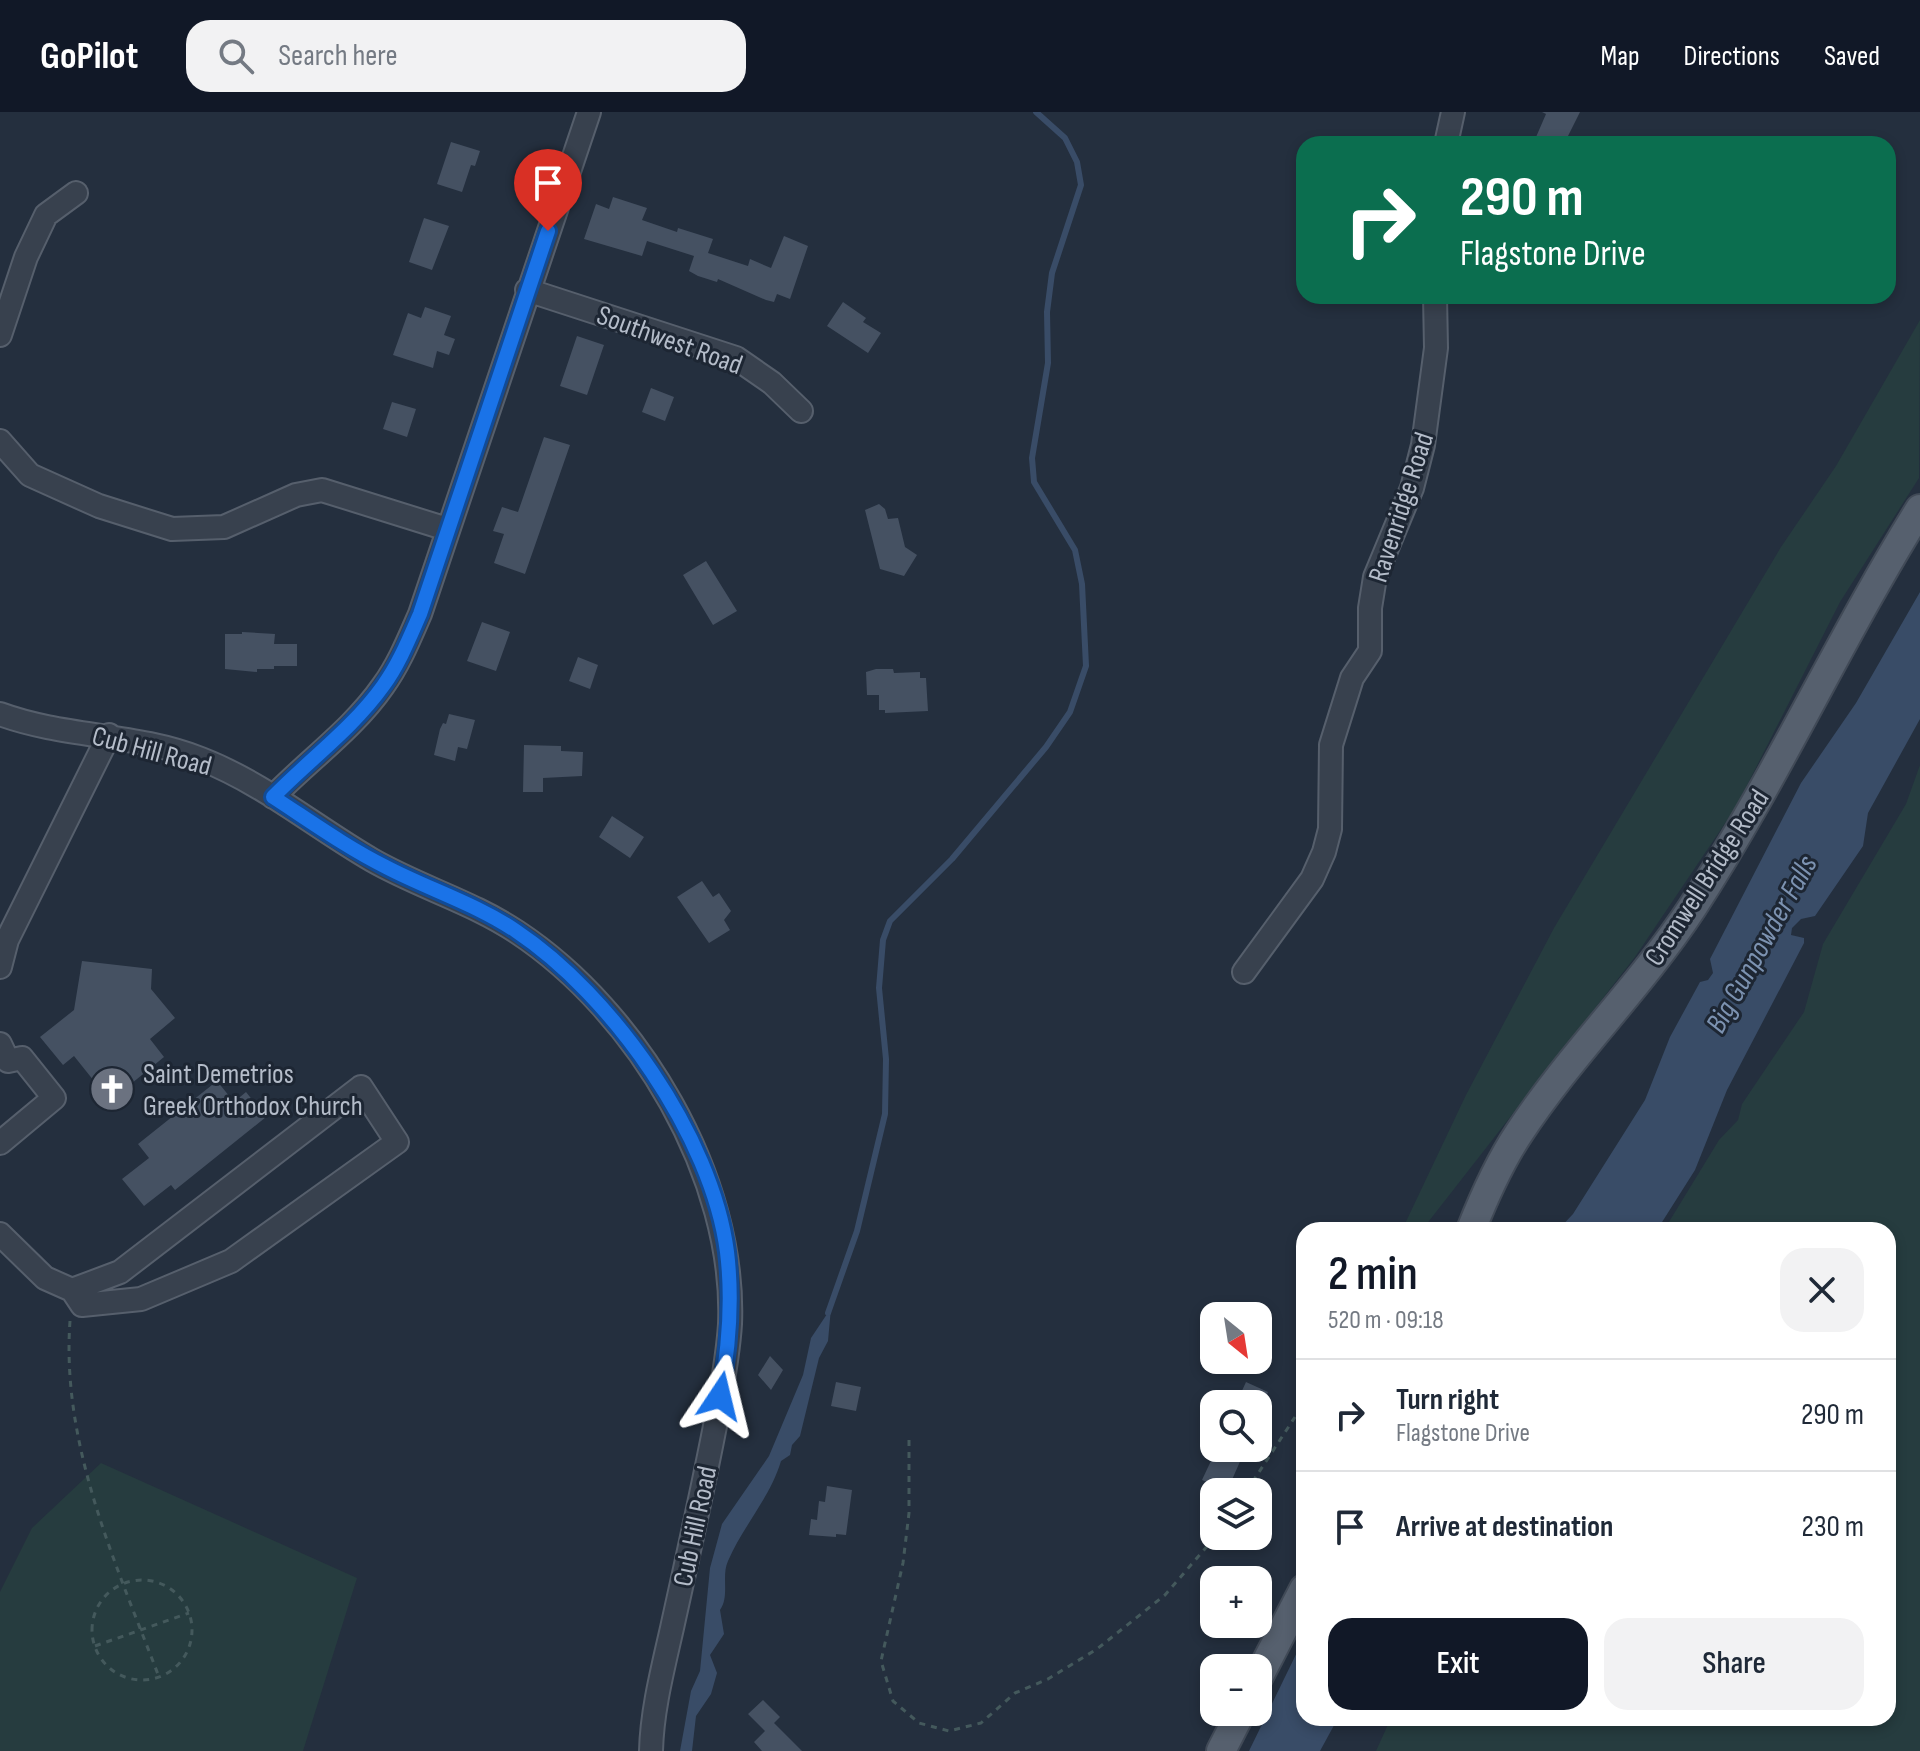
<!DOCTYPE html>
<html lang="en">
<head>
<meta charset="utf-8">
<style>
	:root { --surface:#fff; --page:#f2f2f3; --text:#1f2937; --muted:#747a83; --line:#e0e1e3; --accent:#111827 }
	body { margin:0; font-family:"Sofia Sans Condensed",sans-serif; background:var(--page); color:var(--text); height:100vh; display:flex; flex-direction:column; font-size:30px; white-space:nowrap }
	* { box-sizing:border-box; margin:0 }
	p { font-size:26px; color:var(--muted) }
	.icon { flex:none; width:44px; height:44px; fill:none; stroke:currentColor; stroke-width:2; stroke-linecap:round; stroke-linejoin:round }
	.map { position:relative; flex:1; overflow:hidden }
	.side { position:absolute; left:1296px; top:1110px; width:600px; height:504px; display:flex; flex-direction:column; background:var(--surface); border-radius:24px; box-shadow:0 4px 12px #0003 }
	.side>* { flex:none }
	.guide { position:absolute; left:1296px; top:24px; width:600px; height:168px; border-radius:24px; box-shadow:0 4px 12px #0003; background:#0b6e4f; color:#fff; overflow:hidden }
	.needle { width:52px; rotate:150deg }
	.buttons { position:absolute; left:1200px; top:1190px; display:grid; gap:16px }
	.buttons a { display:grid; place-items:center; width:72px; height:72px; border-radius:16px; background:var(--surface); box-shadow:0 4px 12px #0003; font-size:40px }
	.pin { position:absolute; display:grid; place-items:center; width:68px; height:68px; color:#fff; margin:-82px -34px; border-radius:50% 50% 50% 0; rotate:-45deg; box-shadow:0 0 8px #0007 }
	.pin .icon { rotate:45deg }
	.me { position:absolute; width:88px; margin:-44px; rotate:10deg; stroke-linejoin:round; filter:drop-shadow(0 0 6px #0008) }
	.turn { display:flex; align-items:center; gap:28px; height:168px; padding:0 32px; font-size:36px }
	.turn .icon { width:104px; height:104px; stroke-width:2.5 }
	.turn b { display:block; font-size:56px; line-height:68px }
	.round { display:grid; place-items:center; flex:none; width:84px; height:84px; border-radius:24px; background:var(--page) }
	.summary { display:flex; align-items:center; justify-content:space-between; height:136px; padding:0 32px }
	h1 { font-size:48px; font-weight:600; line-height:60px; color:var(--accent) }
	.primary-button { display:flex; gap:16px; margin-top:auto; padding:16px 32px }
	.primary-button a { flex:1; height:92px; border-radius:24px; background:var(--accent); color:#fff; font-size:32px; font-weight:600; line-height:92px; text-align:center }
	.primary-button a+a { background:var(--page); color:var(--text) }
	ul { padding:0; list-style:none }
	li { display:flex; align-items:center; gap:24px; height:112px; padding:0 32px; border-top:2px solid var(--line) }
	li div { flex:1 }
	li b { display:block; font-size:30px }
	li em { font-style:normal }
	header { display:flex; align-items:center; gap:48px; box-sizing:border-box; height:112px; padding:0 40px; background:var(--accent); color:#fff }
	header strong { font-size:38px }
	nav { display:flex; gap:44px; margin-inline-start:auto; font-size:28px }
	.search { width:560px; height:72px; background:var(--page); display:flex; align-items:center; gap:20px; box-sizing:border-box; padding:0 28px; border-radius:24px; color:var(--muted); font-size:30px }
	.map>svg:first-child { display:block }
	.green { fill:#263c3f }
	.water { fill:#394c67 }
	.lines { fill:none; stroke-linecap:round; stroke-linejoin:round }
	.stream { stroke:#394c67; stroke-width:6 }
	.building { fill:#455162 }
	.minor-casing { stroke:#565f6c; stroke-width:26 }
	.major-casing { stroke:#414a57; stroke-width:32 }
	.path { stroke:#44595c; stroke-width:3; stroke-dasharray:6 6; stroke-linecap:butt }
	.minor { stroke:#38414e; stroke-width:22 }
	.major { stroke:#56606e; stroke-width:28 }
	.route-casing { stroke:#114b97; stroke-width:20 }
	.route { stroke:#1a73e8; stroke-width:14 }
	.labels { text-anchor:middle; stroke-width:6; stroke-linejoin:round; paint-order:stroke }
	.street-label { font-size:28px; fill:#b4bcc9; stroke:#1d2633 }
	.poi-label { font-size:28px; fill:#b4bcc9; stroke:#1d2633; text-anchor:start }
	.water-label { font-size:30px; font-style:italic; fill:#7c92b1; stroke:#1d2633 }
</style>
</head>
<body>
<header>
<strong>GoPilot</strong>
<div class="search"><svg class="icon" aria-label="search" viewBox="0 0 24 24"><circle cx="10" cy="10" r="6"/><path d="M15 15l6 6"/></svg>Search here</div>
<nav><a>Map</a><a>Directions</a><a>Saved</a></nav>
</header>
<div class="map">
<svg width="1920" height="1639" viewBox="0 0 1920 1639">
	<rect width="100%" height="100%" fill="#242f3e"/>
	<path class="green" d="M1920 208 1919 366 1840 490 1736 695 1635 845 1422 1118H1402L1466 983 1554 816 1781 435 1836 354Z
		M1920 653V1639H1376L1391 1606H1888V1118H1664L1719 1028 1738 1008 1742 992 1804 900 1823 832 1906 692Z
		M101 1351 357 1466 303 1639H0V1480L32 1416Z"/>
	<path class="water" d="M1920 480V607L1868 701 1863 734 1815 804 1801 807 1792 816 1791 823 1804 826V831L1727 978 1695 1058 1657 1118H1558L1573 1102 1645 988 1670 925 1700 870 1708 868 1713 861 1710 847 1801 671 1856 591Z
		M831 1196 828 1229 819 1246 800 1324 792 1333 790 1343 781 1349C770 1386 743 1414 728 1449 721 1464 730 1484 720 1498L724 1522 710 1543 717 1561 711 1582 696 1604 692 1639H680L691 1579 700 1559 710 1456 722 1412 769 1344 803 1263 811 1226Z
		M1304 1526V1606H1338L1320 1639H1249Z"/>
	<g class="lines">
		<path class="stream" d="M828 1201 857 1119 885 1002 886 947 879 876 883 828 890 809 952 747 1046 635 1070 600 1086 554 1082 472 1075 438 1034 370 1032 346 1048 251 1047 200 1052 161 1081 73 1077 50 1065 26 1036 0"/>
	</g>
	<path class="building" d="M1542 0H1580L1564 32H1533L1546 2Z
		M451 30 480 39 475 54 471 53 462 80 437 72Z
		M613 85 647 96 642 108 677 120 678 116 713 127 708 141 748 154 750 147 771 156 784 124 808 134 790 187 777 182 774 190 766 188 718 167 717 170 698 164 689 159 694 144 647 129 642 144 584 127 596 92 609 97Z
		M424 106 449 114 432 158 409 150Z
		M843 190 866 206 863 210 881 221 868 241 827 214Z
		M425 195 451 204 444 223 455 227 449 243 437 239 433 256 393 243 408 201 421 206Z
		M577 224 604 233 587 283 560 274Z
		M651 276 674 285 665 309 642 300Z
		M392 290 416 297 407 325 383 317Z
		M544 325 570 333 525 462 494 451 504 422 493 419 502 395 518 400Z
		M879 392 885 397 888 407 898 406 905 435 917 443 904 464 880 457 865 398Z
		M706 449 737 499 713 513 683 463Z
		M482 510 510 520 496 559 467 549Z
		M242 520 275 522 274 532H297V554H274V557H257V560L225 557V522H242Z
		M578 545 598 553 590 577 569 569Z
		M876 557H893L894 561 920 560V566H926L928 599 885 601V598H879V583H867L866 560Z
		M449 602 475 608 467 637 458 635 455 649 434 643 440 617 443 611 446 612Z
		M524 633 561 634V639L583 640 582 664 543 666V680H523Z
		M612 704 644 725 630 746 599 725Z
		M702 769 713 785 719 781 731 799 724 808 730 818 709 831 677 785Z
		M82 849 152 857 151 877 175 906 150 927 164 945 110 989 74 944 63 953 40 925 74 898Z
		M217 969 234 990 246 980 266 1005 175 1078 171 1073 144 1094 122 1067 149 1046 138 1032Z
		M770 1244 783 1258 771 1278 758 1263Z
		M836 1270 861 1275 856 1299 831 1294Z
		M1246 1270 1268 1280 1263 1292H1236Z
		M1217 1336H1246L1227 1379 1202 1368Z
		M827 1374 852 1378 846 1423 836 1422V1425L809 1423 811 1407 817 1408 819 1389 825 1390Z
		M763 1588 780 1605 774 1611 802 1639H762L754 1630 765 1619 748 1602Z"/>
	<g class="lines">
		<g class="minor-casing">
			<path id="minor" d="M1446 32 1453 0
				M527 178 736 246 772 271 801 299
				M0 223 26 145 46 103 76 81
				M0 329 30 363 99 394 172 417 224 415 296 383 322 378 447 417
				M0 602C65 626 136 621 201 647 263 671 315 715 372 748 419 775 472 790 517 820 638 900 736 1065 730 1212 728 1246 721 1280 715 1314 702 1381 687 1448 672 1516 663 1556 652 1598 651 1639
				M273 685C309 648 354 616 383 574 399 552 409 527 420 502L589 0
				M0 855 7 828 109 623
				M1244 860 1312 767 1324 740 1330 717 1331 633 1352 566 1370 539V496L1375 465 1412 376 1423 333 1436 236 1435 184
				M0 932 8 949 22 946 54 986 0 1031
				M0 1122 45 1166 72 1178 82 1193 141 1187 231 1149 397 1030 361 975 120 1160 72 1178"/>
		</g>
		<g class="major-casing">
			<path id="major" d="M1471 1118C1484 1085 1499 1051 1519 1021 1571 942 1640 875 1692 796 1776 667 1839 527 1920 397
				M1258 1566 1304 1477
				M1221 1639 1241 1600"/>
		</g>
		<path class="path" d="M70 1209C61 1333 116 1452 159 1565
			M909 1328V1401L903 1451 881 1549 893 1589 919 1611 949 1619 981 1611 1015 1581 1048 1567 1097 1537 1165 1483 1216 1424
			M1246 1380 1295 1305
			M92 1518a50 50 0 1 1 100 0a50 50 0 1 1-100 0Z
			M95 1534 189 1501"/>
		<use href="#minor" class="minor"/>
		<use href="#major" class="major"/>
	</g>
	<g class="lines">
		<g class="route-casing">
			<path id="route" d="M548 119 420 502C409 527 399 552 383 574 353 616 309 648 273 685 310 709 346 735 386 755 428 777 476 792 516 819 612 883 712 1024 727 1140 733 1189 729 1236 720 1284"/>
		</g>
		<use href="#route" class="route"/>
	</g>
	<defs>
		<g id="church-disc" transform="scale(2.3)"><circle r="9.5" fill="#6b7280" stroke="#1d2633"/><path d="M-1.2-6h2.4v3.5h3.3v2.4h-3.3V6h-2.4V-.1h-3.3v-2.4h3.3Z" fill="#fff"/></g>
	</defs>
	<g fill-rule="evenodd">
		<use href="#church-disc" x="112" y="977"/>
	</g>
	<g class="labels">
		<g class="street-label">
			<text transform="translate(670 227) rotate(20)" y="10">Southwest Road</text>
			<text transform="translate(1400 395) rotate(-72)" y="10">Ravenridge Road</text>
			<text transform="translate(152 638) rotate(15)" y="10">Cub Hill Road</text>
			<text transform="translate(1706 765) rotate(-57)" y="10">Cromwell Bridge Road</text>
			<text transform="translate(694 1414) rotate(-78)" y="10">Cub Hill Road</text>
		</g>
		<g class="poi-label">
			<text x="143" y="971">Saint Demetrios<tspan x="143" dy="32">Greek Orthodox Church</tspan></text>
		</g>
		<g class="water-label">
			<text transform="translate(1761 832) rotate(-61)" y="10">Big Gunpowder Falls</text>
		</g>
	</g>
</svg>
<div class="buttons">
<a><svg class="needle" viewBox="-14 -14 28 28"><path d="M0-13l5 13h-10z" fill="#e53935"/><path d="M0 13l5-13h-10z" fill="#747a83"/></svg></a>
<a><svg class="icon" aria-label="search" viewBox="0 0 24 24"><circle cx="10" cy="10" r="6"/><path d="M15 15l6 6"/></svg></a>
<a><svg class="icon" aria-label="layers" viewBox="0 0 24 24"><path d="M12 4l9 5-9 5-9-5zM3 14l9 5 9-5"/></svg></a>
<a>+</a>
<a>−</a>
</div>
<div class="pin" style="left:548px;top:119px;background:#d93025"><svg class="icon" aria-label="arrive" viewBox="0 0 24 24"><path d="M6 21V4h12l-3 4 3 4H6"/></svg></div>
<svg class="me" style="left:720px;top:1284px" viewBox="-20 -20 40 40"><path d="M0-17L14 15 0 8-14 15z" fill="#1a73e8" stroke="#fff" stroke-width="4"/></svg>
<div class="guide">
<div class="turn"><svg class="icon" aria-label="right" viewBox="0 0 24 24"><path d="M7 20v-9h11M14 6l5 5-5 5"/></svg><div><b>290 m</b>Flagstone Drive</div></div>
</div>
<section class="side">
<div class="summary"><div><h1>2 min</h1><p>520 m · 09:18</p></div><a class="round"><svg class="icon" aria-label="close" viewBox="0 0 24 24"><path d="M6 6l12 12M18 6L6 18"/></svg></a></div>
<ul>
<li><svg class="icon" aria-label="right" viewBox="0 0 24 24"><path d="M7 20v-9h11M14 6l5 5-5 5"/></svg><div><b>Turn right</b><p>Flagstone Drive</p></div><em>290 m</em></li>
<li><svg class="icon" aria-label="arrive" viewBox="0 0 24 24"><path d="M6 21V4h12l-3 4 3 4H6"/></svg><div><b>Arrive at destination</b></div><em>230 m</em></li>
</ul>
<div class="primary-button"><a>Exit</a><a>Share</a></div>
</section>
</div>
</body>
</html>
